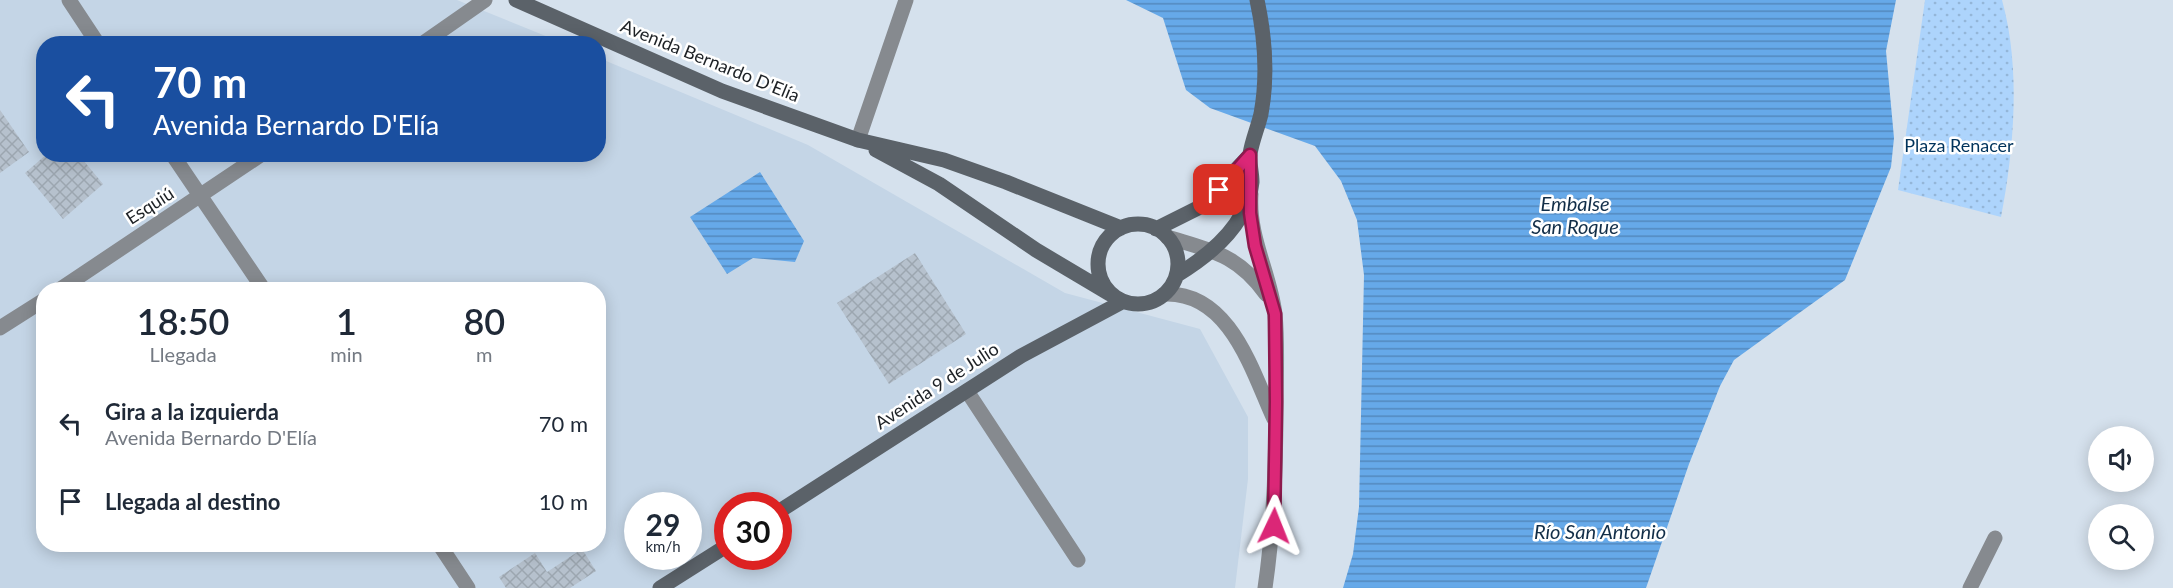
<!DOCTYPE html>
<html lang="es">
<head>
<meta charset="utf-8">
<style>
	:root { --surface:#fff; --page:#f6f6f7; --text:#1f2937; --muted:#747a83 }
	body { margin:0; font-family:Lato,sans-serif; background:var(--page); color:var(--text); height:100vh; display:flex; flex-direction:column; font-size:22px; white-space:nowrap }
	* { box-sizing:border-box; margin:0 }
	p { font-size:20px; color:var(--muted) }
	.icon { flex:none; width:33px; height:33px; fill:none; stroke:currentColor; stroke-width:2; stroke-linecap:round; stroke-linejoin:round }
	.map { position:relative; flex:1; overflow:hidden }
	.panel { position:absolute; left:36px; top:282px; width:570px; height:270px; display:flex; flex-direction:column; background:var(--surface); border-radius:24px; box-shadow:0 3px 15px #0003 }
	.panel>* { flex:none }
	.banner { position:absolute; left:36px; top:36px; width:570px; height:126px; border-radius:24px; box-shadow:0 3px 15px #0003; background:#1a4fa0; color:#fff; overflow:hidden }
	.buttons { position:absolute; left:2088px; top:426px; display:grid; gap:12px }
	.buttons a { display:grid; place-items:center; width:66px; height:66px; border-radius:50%; background:var(--surface); box-shadow:0 3px 15px #0003; font-size:30px }
	.speed { position:absolute; left:624px; top:492px; display:flex; gap:12px; font-size:30px; font-weight:700; text-align:center }
	.speed>* { display:grid; place-content:center; width:78px; height:78px; border-radius:50%; background:var(--surface); box-shadow:0 3px 15px #0003; line-height:1 }
	.speed small { font-size:15px; font-weight:400 }
	.speed .limit { border:9px solid #d22; background:#fff; color:#111 }
	.pin { position:absolute; display:grid; place-items:center; width:51px; height:51px; color:#fff; margin:-26px; border-radius:12px; box-shadow:0 3px 9px #0006 }
	.me { position:absolute; width:66px; margin:-33px; rotate:2deg; stroke-linejoin:round; filter:drop-shadow(0 0 4px #0008) }
	.turn { display:flex; align-items:center; gap:21px; height:126px; padding:0 18px; font-size:27px }
	.turn .icon { width:78px; height:78px; stroke-width:2.5 }
	.turn b { display:block; font-size:42px; line-height:51px }
	.eta { display:flex; justify-content:space-evenly; align-items:center; height:102px; text-align:center }
	.eta b { font-size:36px; font-weight:600; line-height:42px }
	ul { padding:0; list-style:none }
	li { display:flex; align-items:center; gap:18px; height:78px; padding:0 18px }
	li div { flex:1 }
	li b { display:block; font-size:22px }
	li em { font-style:normal }
	.map>svg:first-child { display:block }
	.built { fill:#c4d5e6; fill-rule:evenodd }
	.park { fill:url(#park-dots) }
	.water { fill:url(#water-rules) }
	.building { fill:url(#building-cross-hatch) }
	.lines { fill:none; stroke-linecap:round; stroke-linejoin:round }
	.lane { stroke:#868a8f; stroke-width:15 }
	.street { stroke:#868a8f; stroke-width:15 }
	.secondary { stroke:#5b6269; stroke-width:15 }
	.route-casing { stroke:#8e194d; stroke-width:15 }
	.route { stroke:#db2777; stroke-width:10 }
	.labels { text-anchor:middle; stroke-width:5; stroke-linejoin:round; paint-order:stroke }
	.street-label { font-size:18px; fill:#1d2125; stroke:#fff }
	.park-label { font-size:18px; fill:#00335b; stroke:#fff }
	.water-label { font-size:20px; font-style:italic; fill:#122e48; stroke:#fff }
</style>
</head>
<body>
<div class="map">
<svg width="2173" height="588" viewBox="0 0 2173 588">
	<defs>
		<pattern id="park-dots" width="8" height="8" patternUnits="userSpaceOnUse" patternTransform="scale(1.5)"><rect width="8" height="8" fill="#add4fc"/><path d="M2 2h.1M6 6h.1" fill="none" stroke="#94b6d8" stroke-width="1.8" stroke-linecap="round"/></pattern>
		<pattern id="water-rules" width="6" height="5" patternUnits="userSpaceOnUse" patternTransform="scale(1.5)"><rect width="6" height="5" fill="#66a9e9"/><path d="M0 2.5h6" fill="none" stroke="#5389bd"/></pattern>
		<pattern id="building-cross-hatch" width="8" height="8" patternUnits="userSpaceOnUse" patternTransform="scale(1.5)"><rect width="8" height="8" fill="#b6c1cd"/><path d="M0 0l8 8M0 8l8-8" fill="none" stroke="#9ca6b0"/></pattern>
	</defs>
	<rect width="100%" height="100%" fill="#d5e1ed"/>
	<path class="built" d="M0 0H457L563 43 44 44V154H598L599 58 808 145 1065 293 1200 329 1248 417V479L1235 588H0ZM44 290H598V544H44ZM638 506H688V556H638ZM728 506H778V556H728Z"/>
	<path class="park" d="M1925 0H2002C2021 68 2014 149 2001 217L1898 190Z"/>
	<path class="water" d="M1126 0H1896L1886 51 1894 138 1891 167 1845 280 1734 360 1720 386 1689 464 1646 588H1343L1353 554 1359 507 1364 275 1357 220 1341 181 1315 146 1210 108 1186 90 1163 18Z
		M760 172 804 241 795 262 753 258 727 274 690 217Z"/>
	<path class="building" d="M0 110 29 152 0 173Z
		M47 154H78L103 184 63 219 25 173Z
		M915 253 966 334 889 384 837 303Z
		M582 549 596 571 570 588H506L499 577 535 553 547 572Z"/>
	<g class="lines">
		<path class="lane" d="M967 391 1078 560"/>
		<path class="street" d="M69 0 98 44
			M422 44 485 0
			M858 140 906 0
			M172 154 264 290
			M1251 194C1248 237 1270 273 1275 314 1278 345 1276 376 1276 406 1276 467 1274 527 1265 588
			M1167 237C1212 251 1237 254 1266 294
			M59 290 262 154
			M1165 294C1230 292 1252 371 1274 419
			M0 328 44 300
			M439 544 468 588
			M1970 588 1995 538"/>
		<path class="secondary" d="M516 0 722 91 858 140 944 160 1006 182 1121 228
			M876 150 939 184 1036 250 1110 294
			M1098 264a40 40 0 1 1 80 0a40 40 0 1 1-80 0Z
			M1156 229 1202 206 1250 155
			M1177 275C1210 255 1248 224 1252 182 1252 173 1249 163 1250 154 1252 141 1258 127 1261 114 1268 76 1265 37 1257 0
			M778 512 1021 356 1122 302
			M660 588 728 545"/>
	</g>
	<g class="lines">
		<g class="route-casing">
			<path id="route" d="M1219 190 1250 155V213L1255 246 1275 314 1276 402 1274 526"/>
		</g>
		<use href="#route" class="route"/>
	</g>
	<g class="labels">
		<g class="street-label">
			<text transform="translate(710 61) rotate(22)" y="6">Avenida Bernardo D'Elía</text>
			<text transform="translate(150 206) rotate(-33)" y="6">Esquiú</text>
			<text transform="translate(937 386) rotate(-33)" y="6">Avenida 9 de Julio</text>
		</g>
		<g class="park-label">
			<text x="1959" y="152">Plaza Renacer</text>
		</g>
		<g class="water-label">
			<text x="1575" y="211">Embalse<tspan x="1575" dy="23">San Roque</tspan></text>
			<text x="1600" y="539">Río San Antonio</text>
		</g>
	</g>
</svg>
<div class="buttons">
<a><svg class="icon" aria-label="sound" viewBox="0 0 24 24"><path d="M4 9h4l5-4v14l-5-4H4zM17 9q2 3 0 6"/></svg></a>
<a><svg class="icon" aria-label="search" viewBox="0 0 24 24"><circle cx="10" cy="10" r="6"/><path d="M15 15l6 6"/></svg></a>
</div>
<div class="speed"><div>29<small>km/h</small></div><div class="limit">30</div></div>
<div class="pin" style="left:1219px;top:190px;background:#d93025"><svg class="icon" aria-label="arrive" viewBox="0 0 24 24"><path d="M6 21V4h12l-3 4 3 4H6"/></svg></div>
<svg class="me" style="left:1274px;top:526px" viewBox="-20 -20 40 40"><path d="M0-17L14 15 0 8-14 15z" fill="#db2777" stroke="#fff" stroke-width="4"/></svg>
<div class="banner">
<div class="turn"><svg class="icon" aria-label="left" viewBox="0 0 24 24"><path d="M17 20v-9H6M10 6l-5 5 5 5"/></svg><div><b>70 m</b>Avenida Bernardo D'Elía</div></div>
</div>
<section class="panel">
<div class="eta">
<div><b>18:50</b><p>Llegada</p></div>
<div><b>1</b><p>min</p></div>
<div><b>80</b><p>m</p></div>
</div>
<ul>
<li><svg class="icon" aria-label="left" viewBox="0 0 24 24"><path d="M17 20v-9H6M10 6l-5 5 5 5"/></svg><div><b>Gira a la izquierda</b><p>Avenida Bernardo D'Elía</p></div><em>70 m</em></li>
<li><svg class="icon" aria-label="arrive" viewBox="0 0 24 24"><path d="M6 21V4h12l-3 4 3 4H6"/></svg><div><b>Llegada al destino</b></div><em>10 m</em></li>
</ul>
</section>
</div>
</body>
</html>
